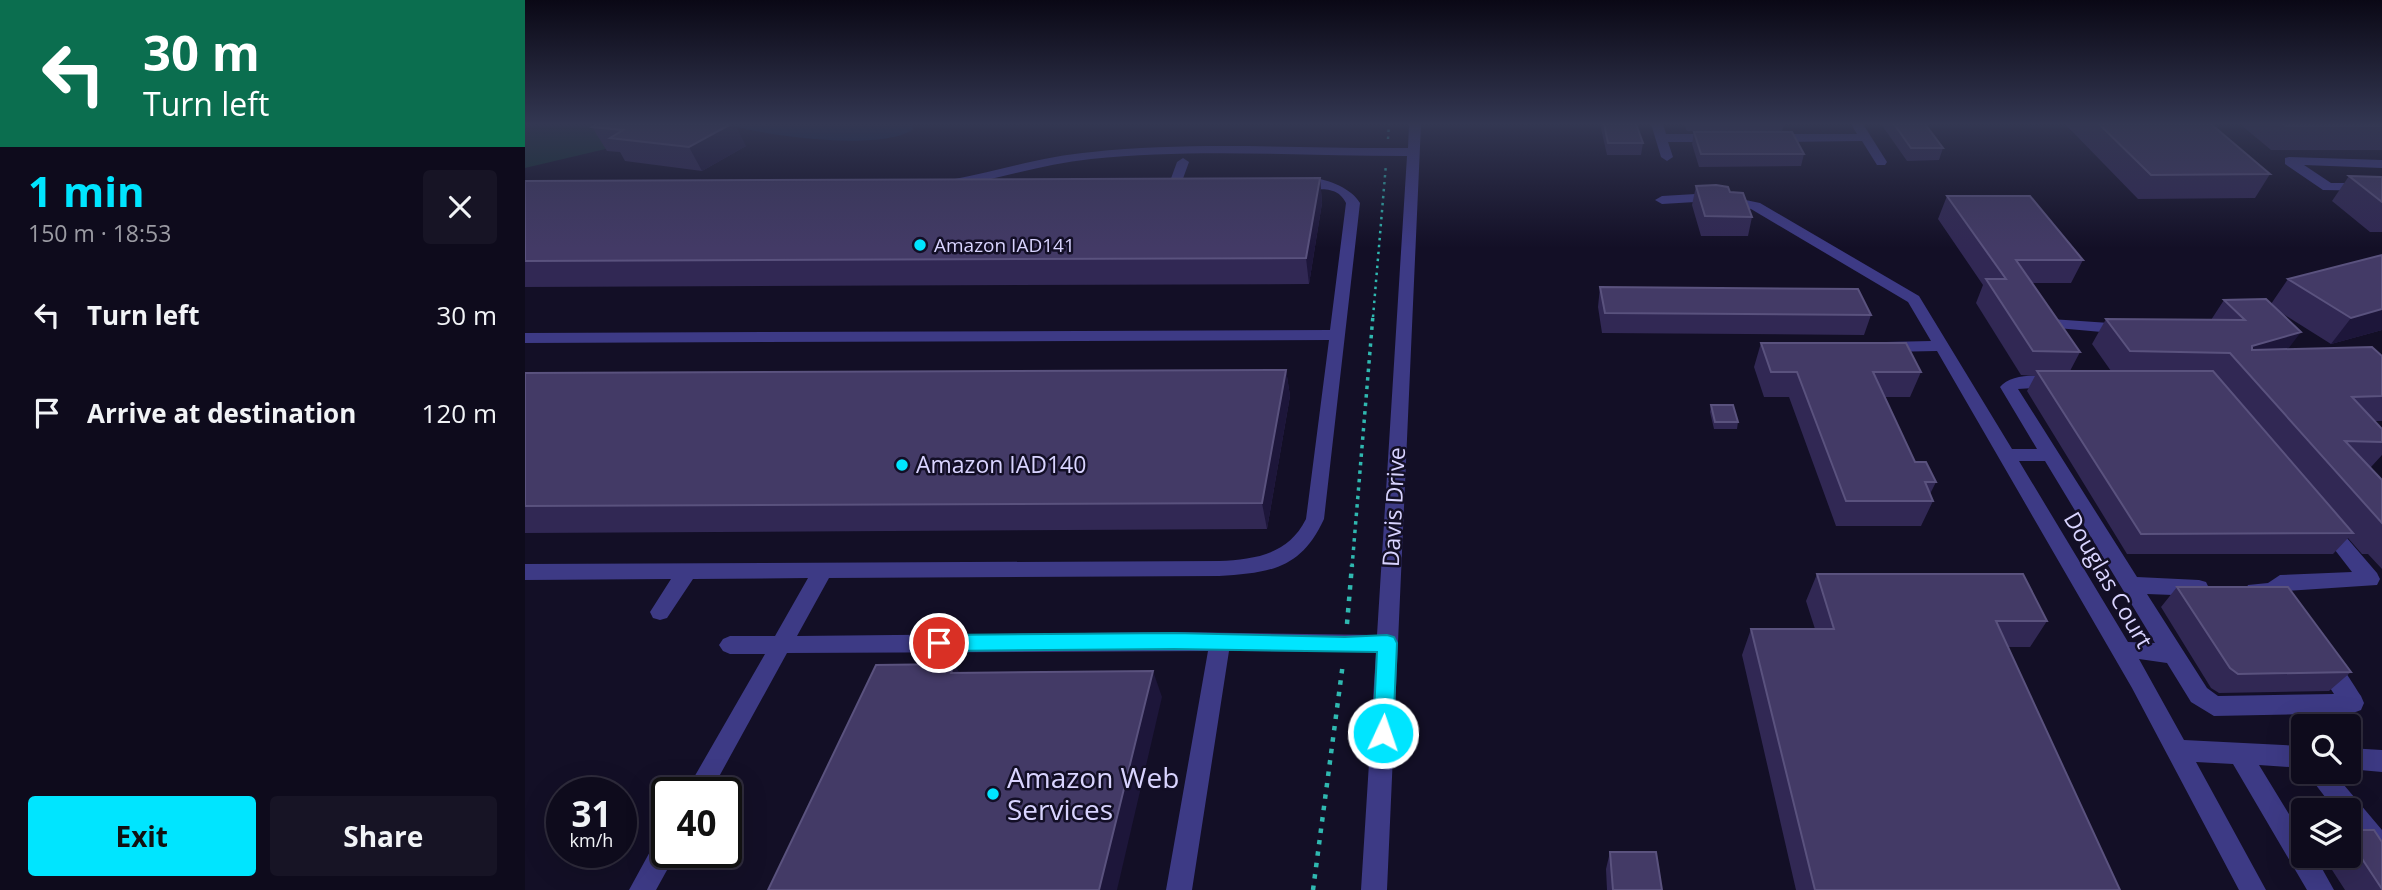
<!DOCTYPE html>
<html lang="en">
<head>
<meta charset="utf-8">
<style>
	:root { --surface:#0e0b1c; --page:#171425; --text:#f1f3f6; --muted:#9b9ba3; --line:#2e2b3b; --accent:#00e5ff }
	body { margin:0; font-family:"Open Sans",sans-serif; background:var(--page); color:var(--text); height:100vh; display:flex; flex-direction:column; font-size:26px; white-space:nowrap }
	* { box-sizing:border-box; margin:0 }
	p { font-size:23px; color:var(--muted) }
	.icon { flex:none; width:38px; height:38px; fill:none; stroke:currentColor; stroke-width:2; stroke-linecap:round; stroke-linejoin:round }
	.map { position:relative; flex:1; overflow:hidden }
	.sheet { display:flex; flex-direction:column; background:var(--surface); width:525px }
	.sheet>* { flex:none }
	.hud { background:#0b6e4f; color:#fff; overflow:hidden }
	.fabs { position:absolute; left:1766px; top:714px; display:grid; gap:14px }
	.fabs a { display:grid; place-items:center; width:70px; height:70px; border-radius:7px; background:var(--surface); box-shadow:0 7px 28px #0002,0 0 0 2px var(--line); font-size:35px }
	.speed { position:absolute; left:21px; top:777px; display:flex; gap:14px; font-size:35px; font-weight:700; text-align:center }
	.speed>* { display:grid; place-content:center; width:91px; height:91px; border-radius:50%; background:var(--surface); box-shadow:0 7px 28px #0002,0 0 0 2px var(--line); line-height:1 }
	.speed small { font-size:18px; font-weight:400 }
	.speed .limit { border:4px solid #111; border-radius:10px; background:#fff; color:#111 }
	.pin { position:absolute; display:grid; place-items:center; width:60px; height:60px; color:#fff; margin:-30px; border:4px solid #fff; border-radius:50%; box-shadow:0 2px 7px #0007 }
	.me { position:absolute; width:77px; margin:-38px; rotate:3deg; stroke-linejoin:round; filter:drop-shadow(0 0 5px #0008) }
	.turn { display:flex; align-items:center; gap:24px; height:147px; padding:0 28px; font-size:32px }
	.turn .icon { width:91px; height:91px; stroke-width:2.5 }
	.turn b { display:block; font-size:49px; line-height:60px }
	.round { display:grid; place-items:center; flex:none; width:74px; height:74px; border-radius:7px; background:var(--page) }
	.headline { display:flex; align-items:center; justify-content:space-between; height:119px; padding:0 28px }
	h1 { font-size:42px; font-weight:700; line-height:52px; color:var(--accent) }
	.action { display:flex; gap:14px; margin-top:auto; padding:14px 28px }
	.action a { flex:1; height:80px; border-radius:7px; background:var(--accent); color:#111; font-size:28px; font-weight:700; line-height:80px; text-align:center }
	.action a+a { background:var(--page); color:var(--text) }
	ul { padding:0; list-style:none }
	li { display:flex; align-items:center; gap:21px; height:98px; padding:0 28px }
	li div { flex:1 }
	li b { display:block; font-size:26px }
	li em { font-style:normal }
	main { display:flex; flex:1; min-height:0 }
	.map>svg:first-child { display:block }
	.green { fill:#12302f }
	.water { fill:#0c2248 }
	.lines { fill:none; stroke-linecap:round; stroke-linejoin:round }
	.path-far2 { stroke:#2fb8b0; stroke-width:2.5; stroke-dasharray:2.5 4.5; stroke-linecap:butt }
	.path-far1 { stroke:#2fb8b0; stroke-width:3.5; stroke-dasharray:3.5 5; stroke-linecap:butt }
	.path { stroke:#2fb8b0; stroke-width:4.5; stroke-dasharray:4.5 7; stroke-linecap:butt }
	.minor { fill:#3d3a85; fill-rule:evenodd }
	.wall { fill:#312854 }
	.shaded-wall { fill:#1d163a }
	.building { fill:#433a66; stroke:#5a527e; stroke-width:2 }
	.route { fill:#00e5ff; stroke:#0095a6; stroke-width:2 }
	.poi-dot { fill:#00e5ff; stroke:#130f26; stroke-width:2.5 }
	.labels { text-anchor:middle; stroke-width:5; stroke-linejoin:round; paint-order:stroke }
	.far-poi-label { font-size:19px; fill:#d9d4ff; stroke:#130f26; text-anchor:start }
	.poi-label { font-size:23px; fill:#d9d4ff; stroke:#130f26; text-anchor:start }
	.street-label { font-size:23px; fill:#d9d4ff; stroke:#130f26 }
	.near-poi-label { font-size:28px; fill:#d9d4ff; stroke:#130f26; text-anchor:start }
</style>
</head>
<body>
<main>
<section class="sheet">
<div class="hud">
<div class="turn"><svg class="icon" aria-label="left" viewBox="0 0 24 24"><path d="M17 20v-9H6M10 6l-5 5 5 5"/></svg><div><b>30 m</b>Turn left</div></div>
</div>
<div class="headline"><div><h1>1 min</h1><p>150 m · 18:53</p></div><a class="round"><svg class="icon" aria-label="close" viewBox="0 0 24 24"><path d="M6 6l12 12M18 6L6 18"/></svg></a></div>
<ul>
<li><svg class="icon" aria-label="left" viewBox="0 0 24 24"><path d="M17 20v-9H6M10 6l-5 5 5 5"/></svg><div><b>Turn left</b></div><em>30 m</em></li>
<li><svg class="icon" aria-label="arrive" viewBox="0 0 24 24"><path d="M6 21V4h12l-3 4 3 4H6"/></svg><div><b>Arrive at destination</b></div><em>120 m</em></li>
</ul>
<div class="action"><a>Exit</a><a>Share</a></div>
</section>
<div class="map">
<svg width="1857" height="890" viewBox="0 0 1857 890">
	<rect width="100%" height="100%" fill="#130f26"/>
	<path class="green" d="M0 124H134L106 143 0 168Z"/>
	<path class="water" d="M202 124H388V129C359 152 238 136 202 124Z"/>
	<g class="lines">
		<path class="path-far2" d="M863 139 864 124
			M848 317 861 164"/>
		<path class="path-far1" d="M827 567 848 315"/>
		<path class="path" d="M822 624 827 565
			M788 890 818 663"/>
		<path class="minor" d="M884 124H896L862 890H836L851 652 704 651 667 890H641L683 651 262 653 185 793H160L240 654H205L198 651 194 645 198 639 205 636H250L283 578 168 579 142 618 135 620 128 618 125 612 146 579 0 580V564L694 561C730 559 763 555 781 519L804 340 0 343V333L805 330 821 203C809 179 782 197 766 184 783 170 824 184 835 203L799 519C776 569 745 573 694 576L304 578 272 636 649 632 852 635 882 156C777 156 671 148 566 159 520 164 475 178 430 187L424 183 430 179C475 170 520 156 567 152 671 141 778 149 883 148Z
			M1126 124H1138L1141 134H1189L1195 138 1189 142H1143L1148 157 1142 161 1136 157Z
			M1326 124H1338L1362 162 1360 165H1352L1337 141 1249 142 1243 138 1249 134H1332Z
			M1764 157 1857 160V168L1779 165 1806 183H1857V191L1798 190 1760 164V158Z
			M658 158 664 162 656 184 655 187H645L644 184 652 162Z
			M1187 193 1235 203 1394 296 1487 449H1512L1475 387C1486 373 1518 374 1535 378L1537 382 1529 387 1493 389 1612 577 1674 580 1681 582 1684 588 1681 594 1674 596 1622 594 1682 688 1693 696 1809 694 1790 665 1793 659C1813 652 1826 682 1836 696L1839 703 1836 710 1828 713 1689 716 1666 702 1642 663 1614 659 1659 740 1778 746V768L1734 765 1778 837V856H1790L1809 890H1782L1708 764 1671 762 1741 890H1714L1607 688 1412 351 1361 352 1353 347 1361 342 1406 341 1383 302 1226 209 1187 201 1137 204 1130 200 1137 196ZM1494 461H1520L1630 643 1603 642Z
			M1526 319 1599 324 1607 329 1599 334 1521 327 1518 324Z
			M1802 521 1809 523 1852 573 1855 579 1852 585 1760 591 1748 599 1723 597 1720 591 1723 585 1743 583 1755 575 1827 572 1793 528 1795 523Z
			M1824 748 1857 750V772L1824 769Z
			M1781 772H1808L1857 830V861L1848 858 1824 827V810H1810Z
			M142 834V852H152L131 890H104L133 837Z"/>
	</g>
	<path class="wall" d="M73 124 221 146 177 171 100 161 95 152 82 151 67 127Z
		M1075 124H1111L1118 143 1116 155H1082Z
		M1159 124H1259L1257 131H1162Z
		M1356 124H1400L1418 148 1414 160 1382 161Z
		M1540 124H1686L1745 174 1730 198 1613 199Z
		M1715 124H1857V150H1746Z
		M1169 132 1279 154 1276 166 1174 167 1167 144Z
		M1824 176 1857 177V232H1845L1807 201Z
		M795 178 797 203 784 284 0 287V181Z
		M1171 186 1205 192 1227 217 1223 236H1176L1167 205Z
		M1422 196 1558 260 1546 283H1507L1555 352 1545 371H1586L1567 344 1581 319 1686 320 1699 300 1746 304 1763 279 1857 330 1806 344 1752 310 1763 349 1857 356V421H1850L1857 429V455L1846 467H1845L1857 523V569L1843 554H1837L1823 538 1808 554H1602L1502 391 1510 376 1496 375 1451 303 1458 285 1413 219Z
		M1075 287 1346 315 1339 335 1077 333 1073 307Z
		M1236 343 1396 372 1385 397H1360L1390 462 1411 482 1405 494 1408 501 1396 526H1311L1264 397H1239L1229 367Z
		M761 370 765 396 742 529 0 533V373Z
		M1186 405 1213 422 1212 429H1189L1185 412Z
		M1292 574 1522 621 1505 647H1483L1595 890H1271L1217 655 1226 629H1290L1281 601Z
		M1652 587 1826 672 1804 691 1694 693 1686 688 1636 607Z
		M1824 830 1857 890H1820L1798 856H1824Z
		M1085 852 1137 890H1082L1081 869Z"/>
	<path class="shaded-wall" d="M206 124H210L221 146 177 171 164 147Z
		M795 178 797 203 784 284 781 258Z
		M1857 309V330L1806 344 1826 318Z
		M1776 332 1757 357 1714 363 1727 346Z
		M761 370 765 396 742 529 737 503Z
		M429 664 445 690 426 673Z
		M628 671 637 697 592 890H574Z"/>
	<path class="building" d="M73 124H206L164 147 85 138 98 130 67 127Z
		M1079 124H1111L1118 143H1083Z
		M1369 124H1400L1418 148H1386Z
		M1574 124H1686L1745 174 1626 175Z
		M1758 124H1857V126H1761Z
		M1169 132H1267L1279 154H1176Z
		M1824 176 1857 177V202Z
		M795 178 781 258 0 261V181Z
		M1191 185 1203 187 1205 192 1218 193 1227 217 1180 216 1171 186Z
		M1422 196H1505L1558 260H1491L1555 352 1508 351 1461 279H1481Z
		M1857 255V309L1826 318 1763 279Z
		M1075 287 1333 289 1346 315 1080 313Z
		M1741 299 1776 332 1727 346V350L1847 347 1857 356V396L1827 397 1857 429V442L1820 441 1857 480V523L1705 353 1605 351 1581 319 1720 320 1699 300Z
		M1236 343H1381L1396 372H1348L1390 462H1401L1411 482H1400L1408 501H1321L1272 372H1246Z
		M761 370 737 503 0 506V373Z
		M1512 371H1688L1828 533 1616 534Z
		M1186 405H1208L1213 422H1190Z
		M1292 574H1498L1522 621H1471L1595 890H1290L1226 629H1309Z
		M1652 587H1763L1826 672 1713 674 1705 668Z
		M429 664 426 673 628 671 574 890H243L351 665Z
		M1824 830H1849L1857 842V889L1824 839Z
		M1085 852H1131L1137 890H1088Z"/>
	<linearGradient id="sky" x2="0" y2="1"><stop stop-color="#0a0815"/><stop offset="0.5" stop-color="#333752"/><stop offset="1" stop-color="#333752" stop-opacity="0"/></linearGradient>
	<rect width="1857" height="248" fill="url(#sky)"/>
	<path class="route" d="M649 633 820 637 862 635 869 637 872 643 868 733 865 739 858 742 851 739 848 733 852 652 649 649 414 651 407 649 404 643 407 637 414 635Z"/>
	<g class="poi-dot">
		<circle cx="395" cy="245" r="7"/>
		<circle cx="377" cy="465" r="7"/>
		<circle cx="468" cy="794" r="7"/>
	</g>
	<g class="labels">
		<g class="far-poi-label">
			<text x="409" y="252">Amazon IAD141</text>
		</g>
		<g class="poi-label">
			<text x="391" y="473">Amazon IAD140</text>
		</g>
		<g class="street-label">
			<text transform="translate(869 507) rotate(-87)" y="8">Davis Drive</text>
			<text transform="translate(1583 580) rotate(60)" y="8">Douglas Court</text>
		</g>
		<g class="near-poi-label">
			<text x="482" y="788">Amazon Web<tspan x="482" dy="32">Services</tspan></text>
		</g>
	</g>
</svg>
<div class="fabs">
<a><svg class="icon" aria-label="search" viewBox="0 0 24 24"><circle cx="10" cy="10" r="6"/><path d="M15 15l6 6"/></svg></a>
<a><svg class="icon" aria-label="layers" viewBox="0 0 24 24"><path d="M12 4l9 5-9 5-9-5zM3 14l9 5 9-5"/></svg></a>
</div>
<div class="speed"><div>31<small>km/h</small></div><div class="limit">40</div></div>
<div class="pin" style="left:414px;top:643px;background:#d93025"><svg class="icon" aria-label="arrive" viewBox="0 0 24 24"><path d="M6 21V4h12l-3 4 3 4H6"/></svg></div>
<svg class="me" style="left:858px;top:733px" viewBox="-20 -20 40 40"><circle r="17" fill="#00e5ff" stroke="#fff" stroke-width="3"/><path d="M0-11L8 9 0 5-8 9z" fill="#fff"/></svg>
</div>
</main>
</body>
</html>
